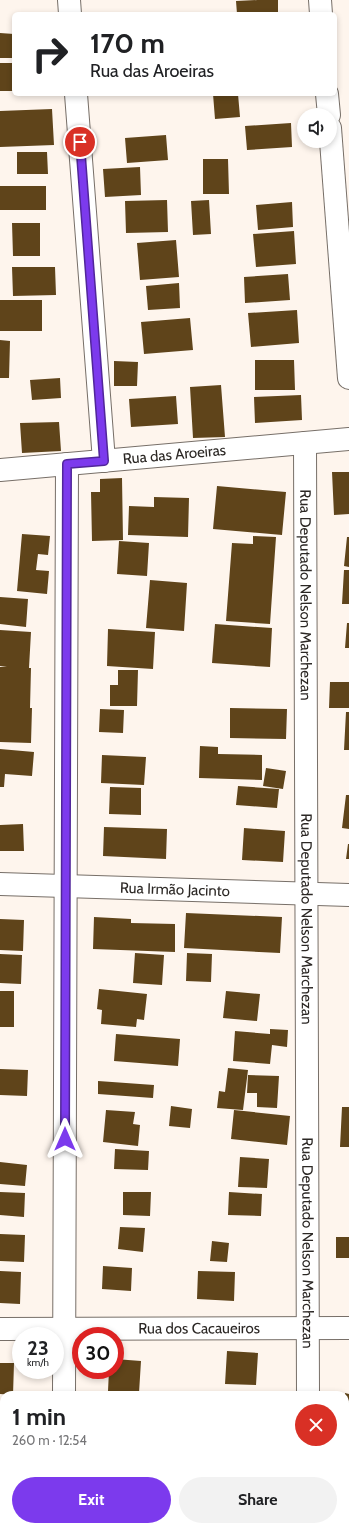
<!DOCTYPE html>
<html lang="en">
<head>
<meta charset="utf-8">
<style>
	:root { --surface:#fff; --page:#f2f2f2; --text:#202124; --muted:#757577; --accent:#7c3aed }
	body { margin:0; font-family:Cabin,sans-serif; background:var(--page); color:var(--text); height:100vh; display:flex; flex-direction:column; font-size:15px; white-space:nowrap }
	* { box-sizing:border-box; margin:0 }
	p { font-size:13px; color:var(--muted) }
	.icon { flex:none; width:22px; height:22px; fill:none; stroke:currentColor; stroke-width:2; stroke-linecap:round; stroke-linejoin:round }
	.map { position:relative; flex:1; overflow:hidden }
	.details { position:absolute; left:0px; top:1391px; width:349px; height:140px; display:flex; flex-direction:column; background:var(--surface); border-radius:12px 12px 0 0; box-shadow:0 2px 6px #0003 }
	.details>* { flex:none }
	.top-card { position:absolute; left:12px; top:12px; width:325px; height:84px; border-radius:6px; box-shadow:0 2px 6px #0003; background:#fff; color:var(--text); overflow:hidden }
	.fabs { position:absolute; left:297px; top:108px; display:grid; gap:8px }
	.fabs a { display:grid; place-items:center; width:40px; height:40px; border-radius:50%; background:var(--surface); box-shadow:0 2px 6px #0003; font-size:20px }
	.speed { position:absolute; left:12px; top:1327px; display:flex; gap:8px; font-size:20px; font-weight:700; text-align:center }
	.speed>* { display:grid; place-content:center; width:52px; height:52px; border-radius:50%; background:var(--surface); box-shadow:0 2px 6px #0003; line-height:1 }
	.speed small { font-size:10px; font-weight:400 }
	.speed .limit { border:6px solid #d22; background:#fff; color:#111 }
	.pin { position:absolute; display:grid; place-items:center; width:34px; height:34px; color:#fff; margin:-17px; border:2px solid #fff; border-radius:50%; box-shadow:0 1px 4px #0007 }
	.me { position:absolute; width:44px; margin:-22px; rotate:0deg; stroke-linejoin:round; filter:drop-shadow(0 0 3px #0008) }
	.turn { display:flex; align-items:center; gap:14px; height:84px; padding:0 12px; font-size:18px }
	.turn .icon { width:52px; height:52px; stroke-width:2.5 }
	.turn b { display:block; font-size:28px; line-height:34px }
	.round { display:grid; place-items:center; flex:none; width:42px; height:42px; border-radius:21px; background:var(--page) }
	.summary { display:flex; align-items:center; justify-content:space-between; height:68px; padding:0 12px }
	h1 { font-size:24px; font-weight:800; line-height:30px }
	.primary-button { display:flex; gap:8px; margin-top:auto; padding:8px 12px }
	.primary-button a { flex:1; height:46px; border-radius:24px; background:var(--accent); color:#fff; font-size:16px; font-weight:800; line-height:46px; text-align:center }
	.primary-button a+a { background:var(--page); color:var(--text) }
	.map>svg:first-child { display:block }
	.building { fill:#5f441a }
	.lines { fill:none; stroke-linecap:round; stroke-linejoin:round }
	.minor-casing { stroke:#776f68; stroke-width:24 }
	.minor { stroke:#fff; stroke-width:22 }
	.route-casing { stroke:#51269a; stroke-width:10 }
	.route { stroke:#7c3aed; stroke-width:7 }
	.labels { text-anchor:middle; stroke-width:4; stroke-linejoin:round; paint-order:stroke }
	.street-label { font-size:15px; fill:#2b2724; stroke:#fff }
</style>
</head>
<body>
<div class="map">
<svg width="349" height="1531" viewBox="0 0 349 1531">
	<rect width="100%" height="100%" fill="#fef5ed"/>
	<path class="building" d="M258 0H278V14H237L236 1Z
		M104 12H143V14H104Z
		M0 33 14 34V58H0Z
		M0 63H14V91H0Z
		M213 94H238L240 117 215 119Z
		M52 109 54 145 0 147V111Z
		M291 123 292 147 247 150 245 126Z
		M166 135 168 160 127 163 125 138Z
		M17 152H47L48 174H17Z
		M203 159H228L229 194H203Z
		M140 167 141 195 105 197 103 169Z
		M0 186H46V210H0Z
		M167 200 168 232 126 233 125 201Z
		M209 200 211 234 193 235 191 201Z
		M292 202 293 227 258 230 256 205Z
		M12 223H40V256H13Z
		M294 231 296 264 256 267 253 234Z
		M176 240 179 277 140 280 137 243Z
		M12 267H55L56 295 13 296Z
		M288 274 290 300 245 303 244 277Z
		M179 283 180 308 148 310 146 286Z
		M0 300H42V331H0Z
		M297 310 299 343 251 347 248 313Z
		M190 318 193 350 144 354 141 322Z
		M0 340 10 341 9 378H0Z
		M255 360H294L295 390H255Z
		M114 361 138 362 137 386H114Z
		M60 378 61 398 32 400 30 380Z
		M221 385 225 437 193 438 190 387Z
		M301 395 302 420 255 423 254 397Z
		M176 396 178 424 131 427 129 399Z
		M59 422 61 451 22 453 20 423Z
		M332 472H349V514L334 515Z
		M122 478 123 540 92 541 91 492H100V479Z
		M217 486 286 492 282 535 213 529Z
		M154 497 189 498 188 537 128 535 129 506 154 507Z
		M22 534 50 536 48 555 38 554 36 570 49 571 47 594 17 591Z
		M253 536 276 537 270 624 226 621 232 543 253 544Z
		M347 537H349V567L344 566Z
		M119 541 149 543 147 576 117 574Z
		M344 570H349V604H342Z
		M150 580 187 583 184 631 146 628Z
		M0 597 28 599 26 627 0 624Z
		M347 623H349V648H345Z
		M215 624 272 628 270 667 212 663Z
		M108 629 155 632 153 669 107 666Z
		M0 630 31 632 29 668H31L30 708H32L31 743 0 742V667L7 666H0Z
		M118 670H138L137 706H110V685H118Z
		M330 682H349V708H329Z
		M230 708 287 709 286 739 230 738Z
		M100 709 124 710 123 733 99 732Z
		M346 712H349V750H344Z
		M200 746 218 747V754L262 755V780L199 778Z
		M0 749 34 752 32 776 5 774 4 787H0Z
		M102 755 146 757 144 785 101 783Z
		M266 768 286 771 283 789 263 786Z
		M238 786 279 789 277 808 236 805Z
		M110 787 141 788V815L109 814Z
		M346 795H349V829L342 828Z
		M23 824 24 851H0V825Z
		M104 827 167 829 166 859 103 856Z
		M244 828 285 831 283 862 242 860Z
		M348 844H349V859H346Z
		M186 913 282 917 280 953 184 948Z
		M94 917 131 919V923L175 924V952L93 949Z
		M0 919 24 920 23 951 0 950Z
		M135 953 164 955 162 985 133 983Z
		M187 953 212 954 211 982 186 981Z
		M0 954 22 955 21 984 0 983Z
		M99 989 147 994 144 1020 137 1019 136 1027 101 1024 102 1010 97 1009Z
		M0 991H14V1027H0Z
		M226 991 260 994 257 1021 223 1018Z
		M270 1029 288 1030 287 1047 272 1045 270 1064 233 1061 235 1031 270 1034Z
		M116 1034 180 1039 178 1066 114 1061Z
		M228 1068 248 1070 243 1110 217 1108 219 1091 225 1092Z
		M0 1069 28 1070 27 1096 0 1095Z
		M248 1075 279 1076 277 1108 257 1107V1093H247Z
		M98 1081 154 1085 153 1098 98 1094Z
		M171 1106 192 1109 190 1128 169 1126Z
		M342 1107H349V1147H340Z
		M106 1110 135 1112 133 1124 140 1125 138 1146 103 1142Z
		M234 1110 290 1116 287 1145 231 1139Z
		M115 1149 149 1151 148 1170 114 1169Z
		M240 1157 269 1159 267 1188 238 1187Z
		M0 1162 27 1165 25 1186 0 1184Z
		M0 1192 25 1193 24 1217 0 1215Z
		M123 1192H151L150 1216 123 1215Z
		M229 1192 262 1194 261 1216 228 1215Z
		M120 1227 145 1228 143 1252 118 1249Z
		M0 1234 25 1235 24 1262 0 1261Z
		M336 1237H349V1258H336Z
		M212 1241 229 1243 227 1262 210 1261Z
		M103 1266 132 1268 131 1291 102 1289Z
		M0 1271 21 1272 20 1304 0 1303Z
		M198 1271 235 1272 234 1301 197 1299Z
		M227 1351 258 1353 256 1385 225 1384Z
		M115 1359 141 1361 139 1393 108 1391 109 1370H115Z
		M0 1363H14L13 1395 0 1394Z
		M229 1391 277 1394V1395H229Z
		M345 1393 349 1394V1422H345Z
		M0 1438 4 1439V1461H0Z
		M347 1475H349V1497H346Z
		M0 1476H4V1501H0Z
		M345 1516H349V1531H335V1527H345Z
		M0 1521H4V1527H33V1531H0Z
		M96 1527H119L118 1531H96Z
		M221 1527H253V1531H220Z
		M264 1527H286V1531H264Z"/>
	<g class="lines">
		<g class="minor-casing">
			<g id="minor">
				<path d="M69 0 70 14"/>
				<path d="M320 0 321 14"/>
				<path d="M76 94 104 461"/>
				<path d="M327 94 329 115"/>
				<path d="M330 128 349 378"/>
				<path id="s1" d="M305 443 308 1395"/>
				<path id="s2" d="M0 470 349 439"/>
				<path id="s3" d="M0 884 349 895"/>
				<path id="s4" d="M0 1329 349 1328"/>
				<path d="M64 1395 67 464"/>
				<path d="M309 1527V1531"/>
				<path d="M63 1531V1527"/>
			</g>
		</g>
		<use href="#minor" class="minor"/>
	</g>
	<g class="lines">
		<g class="route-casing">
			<path id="route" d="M65 1139 67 464 104 461 80 142"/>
		</g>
		<use href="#route" class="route"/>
	</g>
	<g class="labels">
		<g class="street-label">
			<text dy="5" stroke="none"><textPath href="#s2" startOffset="175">Rua das Aroeiras</textPath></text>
			<text dy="5" stroke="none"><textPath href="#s1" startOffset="152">Rua Deputado Nelson Marchezan</textPath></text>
			<text dy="5" stroke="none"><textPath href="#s3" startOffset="175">Rua Irmão Jacinto</textPath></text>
			<text dy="5" stroke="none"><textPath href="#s1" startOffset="476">Rua Deputado Nelson Marchezan</textPath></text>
			<text dy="5" stroke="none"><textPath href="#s1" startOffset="800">Rua Deputado Nelson Marchezan</textPath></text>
			<text dy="5" stroke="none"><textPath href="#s4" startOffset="199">Rua dos Cacaueiros</textPath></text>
		</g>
	</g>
</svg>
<div class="fabs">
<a><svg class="icon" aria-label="sound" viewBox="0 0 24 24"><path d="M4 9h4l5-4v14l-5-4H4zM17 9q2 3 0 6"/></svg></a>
</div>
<div class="speed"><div>23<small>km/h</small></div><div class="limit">30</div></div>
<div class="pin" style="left:80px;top:142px;background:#d93025"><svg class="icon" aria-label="arrive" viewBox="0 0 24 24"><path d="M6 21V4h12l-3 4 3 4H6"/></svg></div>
<svg class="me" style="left:65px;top:1139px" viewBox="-20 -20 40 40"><path d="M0-17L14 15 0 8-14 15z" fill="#7c3aed" stroke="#fff" stroke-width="4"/></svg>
<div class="top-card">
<div class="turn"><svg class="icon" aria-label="right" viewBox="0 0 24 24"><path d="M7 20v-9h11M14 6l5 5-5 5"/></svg><div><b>170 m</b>Rua das Aroeiras</div></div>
</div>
<section class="details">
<div class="summary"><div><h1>1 min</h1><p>260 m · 12:54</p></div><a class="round" style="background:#d93025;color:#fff"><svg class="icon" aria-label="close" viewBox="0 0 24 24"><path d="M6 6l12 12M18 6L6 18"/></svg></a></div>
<div class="primary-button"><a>Exit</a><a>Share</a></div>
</section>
</div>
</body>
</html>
